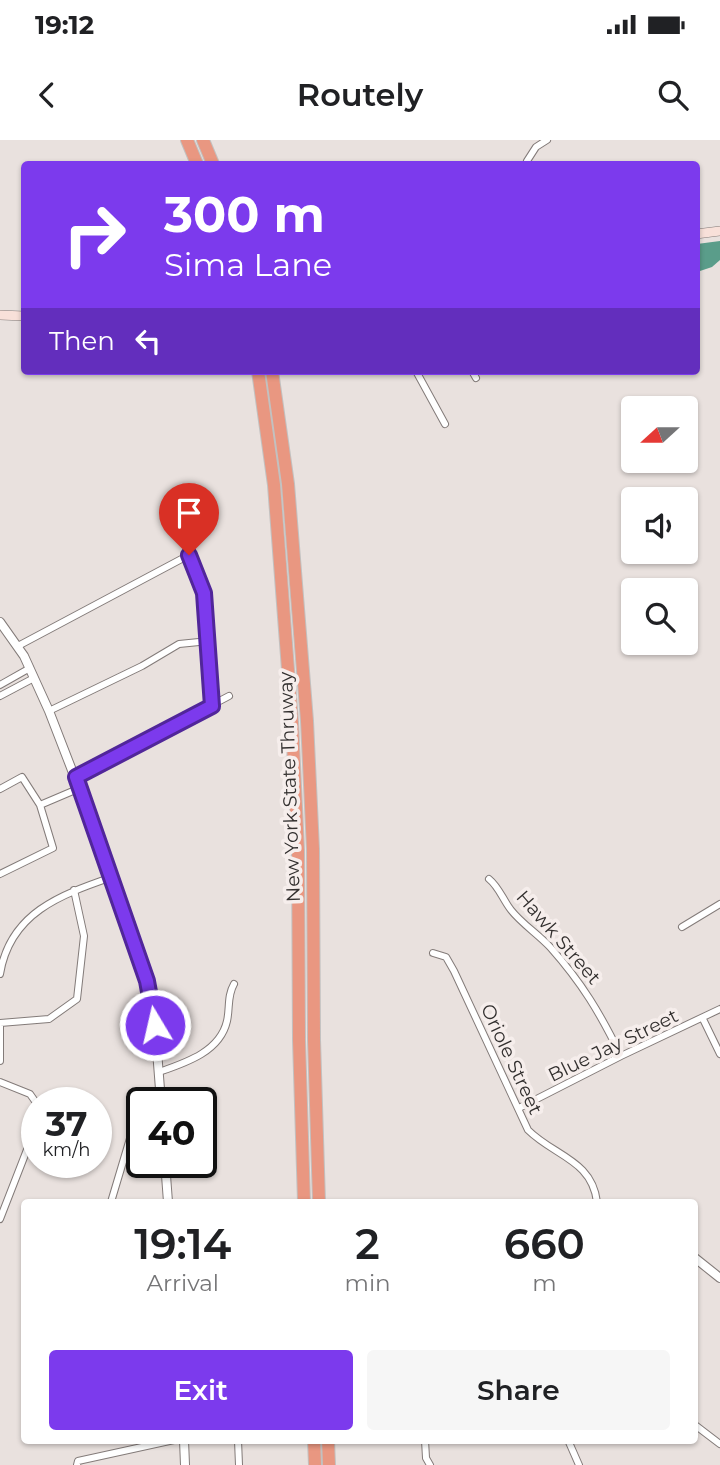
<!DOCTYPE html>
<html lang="en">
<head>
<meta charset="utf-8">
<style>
	:root { --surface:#fff; --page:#f6f6f6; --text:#202124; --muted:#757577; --accent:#7c3aed }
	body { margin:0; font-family:Montserrat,sans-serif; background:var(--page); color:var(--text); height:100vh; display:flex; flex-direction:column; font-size:26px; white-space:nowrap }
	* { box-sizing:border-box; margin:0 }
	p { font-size:23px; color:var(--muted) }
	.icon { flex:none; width:38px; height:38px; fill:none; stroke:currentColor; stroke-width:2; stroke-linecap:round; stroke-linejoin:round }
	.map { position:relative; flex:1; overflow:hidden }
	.sheet { position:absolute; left:21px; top:1059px; width:677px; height:245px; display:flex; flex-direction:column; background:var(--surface); border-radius:7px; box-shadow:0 2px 5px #0004 }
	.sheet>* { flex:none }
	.top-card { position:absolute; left:21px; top:21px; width:679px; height:214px; border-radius:7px; box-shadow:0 2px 5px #0004; background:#7c3aed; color:#fff; overflow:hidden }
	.needle { width:46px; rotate:249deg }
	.controls { position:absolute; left:621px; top:256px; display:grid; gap:14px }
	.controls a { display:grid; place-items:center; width:77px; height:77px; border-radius:7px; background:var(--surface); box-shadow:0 2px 5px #0004; font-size:35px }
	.speed { position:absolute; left:21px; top:947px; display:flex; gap:14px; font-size:35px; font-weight:700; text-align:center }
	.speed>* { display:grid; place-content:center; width:91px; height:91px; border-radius:50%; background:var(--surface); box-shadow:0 2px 5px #0004; line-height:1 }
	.speed small { font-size:18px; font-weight:400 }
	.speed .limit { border:4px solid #111; border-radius:10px; background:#fff; color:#111 }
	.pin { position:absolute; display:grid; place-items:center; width:60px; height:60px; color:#fff; margin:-72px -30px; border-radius:50% 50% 50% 0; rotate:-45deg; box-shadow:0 0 7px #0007 }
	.pin .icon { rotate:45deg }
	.me { position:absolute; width:77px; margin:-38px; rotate:351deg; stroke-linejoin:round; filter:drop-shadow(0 0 5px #0008) }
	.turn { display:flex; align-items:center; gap:24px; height:147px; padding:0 28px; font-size:32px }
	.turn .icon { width:91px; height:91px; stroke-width:2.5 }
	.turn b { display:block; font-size:49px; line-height:60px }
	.then { display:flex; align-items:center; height:66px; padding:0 28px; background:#0003; gap:14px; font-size:26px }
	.eta { display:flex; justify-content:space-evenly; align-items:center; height:119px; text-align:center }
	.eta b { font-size:42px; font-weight:600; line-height:49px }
	.action { display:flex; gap:14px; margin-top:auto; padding:14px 28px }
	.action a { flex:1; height:80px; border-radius:7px; background:var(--accent); color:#fff; font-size:28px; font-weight:600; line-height:80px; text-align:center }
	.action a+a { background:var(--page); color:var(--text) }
	.status { display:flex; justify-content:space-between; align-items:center; height:49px; padding:0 35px; background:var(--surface); direction:ltr }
	.status svg { height:19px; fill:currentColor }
	header { display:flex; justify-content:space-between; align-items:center; height:91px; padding:0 28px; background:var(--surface); font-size:32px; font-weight:600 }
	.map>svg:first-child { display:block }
	.water { fill:#5a9d8a }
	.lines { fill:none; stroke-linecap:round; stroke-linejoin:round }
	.minor-casing { stroke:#837b79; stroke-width:8 }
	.tertiary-casing { stroke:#837b79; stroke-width:10 }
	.secondary-casing { stroke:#837b79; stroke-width:10 }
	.motorway-casing { stroke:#c2c1c0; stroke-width:14 }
	.minor { stroke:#fff; stroke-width:6 }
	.tertiary { stroke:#fff; stroke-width:8 }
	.secondary { stroke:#f8e0d9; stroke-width:9 }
	.motorway { stroke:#e99781; stroke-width:12 }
	.route-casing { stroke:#51269a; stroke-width:18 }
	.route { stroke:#7c3aed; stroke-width:12 }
	.labels { text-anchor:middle; stroke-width:7; stroke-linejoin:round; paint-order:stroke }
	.street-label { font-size:19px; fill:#322f2e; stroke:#f6eeec }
</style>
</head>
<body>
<div class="status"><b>19:12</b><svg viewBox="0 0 49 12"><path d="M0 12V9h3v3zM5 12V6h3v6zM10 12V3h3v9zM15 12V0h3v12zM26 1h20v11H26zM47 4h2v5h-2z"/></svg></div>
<header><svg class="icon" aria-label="back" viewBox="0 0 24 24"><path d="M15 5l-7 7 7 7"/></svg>Routely<svg class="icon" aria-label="search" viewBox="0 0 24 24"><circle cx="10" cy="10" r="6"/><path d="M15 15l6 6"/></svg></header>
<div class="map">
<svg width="720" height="1325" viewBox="0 0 720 1325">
	<rect width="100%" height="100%" fill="#e9e1de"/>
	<path class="water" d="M720 101V120L712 127 697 132V104Z"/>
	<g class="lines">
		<g class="minor-casing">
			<path id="minor" d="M527 21 536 7 547 0
				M416 231 445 284
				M472 231 476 238
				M18 506 189 415 204 452 212 566
				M0 545 30 528
				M0 556 34 538
				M49 571 142 526 179 504 209 501
				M76 637 229 556
				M0 649 22 637 40 665 53 708 0 734
				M40 665 80 648
				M489 739C499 747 503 760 511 770 522 784 538 794 550 807 582 843 600 873 621 916
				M682 787 720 764
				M433 813 446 817 454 831 528 990C554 1016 592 1020 597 1062
				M0 834C10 773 60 755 112 737
				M703 879 720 914
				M0 883 49 879 77 859 84 796 74 750
				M0 886V921
				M159 932C185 923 220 912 227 881 230 868 227 856 234 844
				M0 942 30 954 37 964
				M519 968 621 916 720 869
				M111 1062 140 965
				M0 1079 37 984
				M695 1285 720 1304
				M238 1300 239 1325
				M425 1300 426 1318 430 1325
				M568 1300 579 1325
				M77 1325 78 1321 174 1300"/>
		</g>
		<g class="tertiary-casing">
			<path id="tertiary" d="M0 482 24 516 49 571 99 700 147 841 155 885 161 962
				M165 1022 168 1062
				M695 1118 720 1138
				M184 1300 185 1325"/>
		</g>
		<g class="secondary-casing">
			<path id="secondary" d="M696 94 720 91
				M0 175 24 176"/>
		</g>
		<g class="motorway-casing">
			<path id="motorway" d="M187 0 197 24
				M203 0 213 24
				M258 231 274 345 292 582 298 710 299 900 304 1062
				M272 231 288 344 307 581 313 709 314 900 319 1062
				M314 1300 315 1325
				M328 1300 329 1325"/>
		</g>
		<use href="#minor" class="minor"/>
		<use href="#tertiary" class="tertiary"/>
		<use href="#secondary" class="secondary"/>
		<use href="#motorway" class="motorway"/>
	</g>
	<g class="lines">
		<g class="route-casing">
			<path id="route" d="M155 885 147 841 76 637 212 566 204 453 189 415"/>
		</g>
		<use href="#route" class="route"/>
	</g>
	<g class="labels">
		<g class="street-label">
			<text transform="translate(289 647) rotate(-92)" y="7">New York State Thruway</text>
			<text transform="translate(559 797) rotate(49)" y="7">Hawk Street</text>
			<text transform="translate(613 905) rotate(-26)" y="7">Blue Jay Street</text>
			<text transform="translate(512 919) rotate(65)" y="7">Oriole Street</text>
		</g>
	</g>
</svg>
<div class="controls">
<a><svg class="needle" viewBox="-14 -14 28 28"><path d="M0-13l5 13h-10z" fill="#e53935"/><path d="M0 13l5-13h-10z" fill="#757577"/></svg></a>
<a><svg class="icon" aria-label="sound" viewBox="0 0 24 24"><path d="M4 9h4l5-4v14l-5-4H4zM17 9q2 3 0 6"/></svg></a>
<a><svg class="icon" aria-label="search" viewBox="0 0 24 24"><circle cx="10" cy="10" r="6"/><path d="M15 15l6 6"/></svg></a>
</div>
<div class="speed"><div>37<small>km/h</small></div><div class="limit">40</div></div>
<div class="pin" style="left:189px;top:415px;background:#d93025"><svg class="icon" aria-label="arrive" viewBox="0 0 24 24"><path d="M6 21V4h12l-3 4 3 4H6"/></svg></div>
<svg class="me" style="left:155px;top:885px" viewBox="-20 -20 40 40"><circle r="17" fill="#7c3aed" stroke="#fff" stroke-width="3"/><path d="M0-11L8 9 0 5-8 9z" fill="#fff"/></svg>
<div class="top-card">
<div class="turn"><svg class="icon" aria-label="right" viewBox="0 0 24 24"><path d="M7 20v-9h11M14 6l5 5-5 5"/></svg><div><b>300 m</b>Sima Lane</div></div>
<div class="then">Then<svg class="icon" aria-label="left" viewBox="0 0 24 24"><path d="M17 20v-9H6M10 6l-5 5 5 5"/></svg></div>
</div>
<section class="sheet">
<div class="eta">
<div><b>19:14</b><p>Arrival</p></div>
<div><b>2</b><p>min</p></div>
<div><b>660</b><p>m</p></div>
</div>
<div class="action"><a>Exit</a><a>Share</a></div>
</section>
</div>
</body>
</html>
